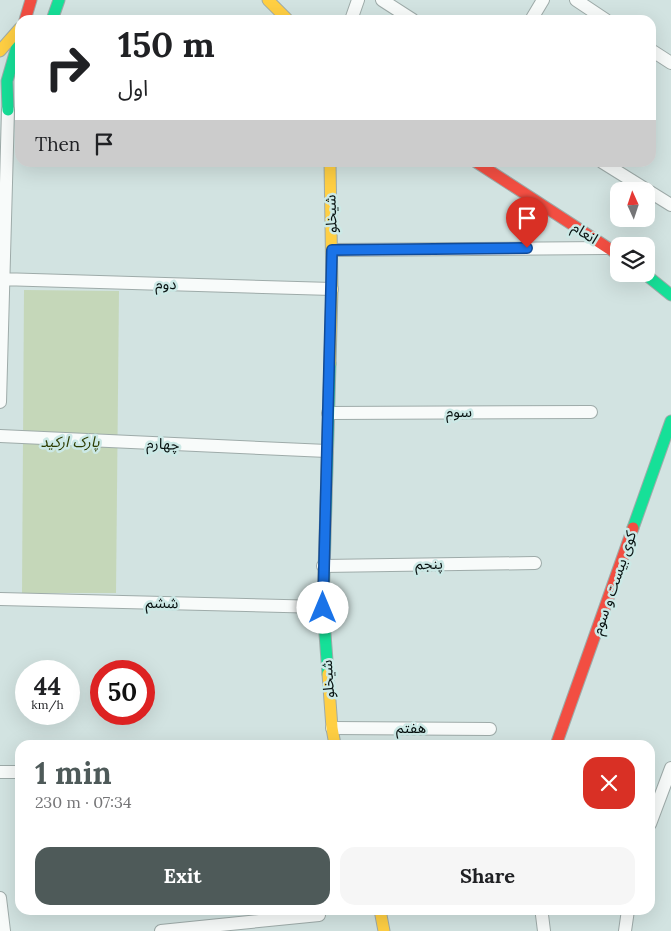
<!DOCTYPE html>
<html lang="en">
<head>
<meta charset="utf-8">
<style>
	:root { --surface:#fff; --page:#f6f6f6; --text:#202124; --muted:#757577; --accent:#4e5a59 }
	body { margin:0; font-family:Lora,"Noto Sans Arabic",serif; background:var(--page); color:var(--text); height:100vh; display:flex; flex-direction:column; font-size:19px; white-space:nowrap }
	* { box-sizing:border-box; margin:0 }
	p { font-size:16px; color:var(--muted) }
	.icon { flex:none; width:28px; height:28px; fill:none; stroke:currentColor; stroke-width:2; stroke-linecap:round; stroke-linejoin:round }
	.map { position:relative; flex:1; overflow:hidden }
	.side { position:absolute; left:15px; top:740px; width:640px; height:175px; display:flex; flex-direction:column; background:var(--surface); border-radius:15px; box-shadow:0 5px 20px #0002 }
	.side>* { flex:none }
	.banner { position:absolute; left:15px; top:15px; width:641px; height:152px; border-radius:15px; box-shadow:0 5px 20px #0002; background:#fff; color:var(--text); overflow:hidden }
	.needle { width:32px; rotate:357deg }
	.fabs { position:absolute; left:610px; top:182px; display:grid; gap:10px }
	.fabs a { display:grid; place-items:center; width:45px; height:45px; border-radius:10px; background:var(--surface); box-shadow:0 5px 20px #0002; font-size:25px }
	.speed { position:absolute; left:15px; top:660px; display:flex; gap:10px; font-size:25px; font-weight:700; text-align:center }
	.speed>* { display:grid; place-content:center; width:65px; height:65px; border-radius:50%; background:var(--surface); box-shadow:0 5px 20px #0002; line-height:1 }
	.speed small { font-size:12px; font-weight:400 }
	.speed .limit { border:8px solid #d22; background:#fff; color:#111 }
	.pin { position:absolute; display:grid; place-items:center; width:42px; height:42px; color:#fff; margin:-51px -21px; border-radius:50% 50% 50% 0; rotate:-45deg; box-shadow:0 0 5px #0007 }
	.pin .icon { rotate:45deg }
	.me { position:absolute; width:55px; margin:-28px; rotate:0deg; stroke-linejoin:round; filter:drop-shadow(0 0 4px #0008) }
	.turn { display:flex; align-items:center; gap:18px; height:105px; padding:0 20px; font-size:22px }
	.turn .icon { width:65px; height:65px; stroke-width:2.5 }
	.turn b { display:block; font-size:35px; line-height:42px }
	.then { display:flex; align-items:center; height:48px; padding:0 20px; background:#0003; gap:10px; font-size:19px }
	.round { display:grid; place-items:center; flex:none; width:52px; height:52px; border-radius:15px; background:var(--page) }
	.summary { display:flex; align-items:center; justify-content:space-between; height:85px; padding:0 20px }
	h1 { font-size:30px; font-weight:700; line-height:38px; color:var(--accent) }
	.cta { display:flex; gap:10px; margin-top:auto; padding:10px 20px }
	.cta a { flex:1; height:58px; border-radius:15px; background:var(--accent); color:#fff; font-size:20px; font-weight:700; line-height:58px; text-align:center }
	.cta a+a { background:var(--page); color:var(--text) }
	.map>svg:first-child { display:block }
	.green { fill:#c5d7b9 }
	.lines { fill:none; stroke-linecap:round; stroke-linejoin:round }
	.street-casing { stroke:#9eaba9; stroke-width:14 }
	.fast-casing { stroke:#9eaba9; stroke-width:13 }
	.slow-casing { stroke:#9eaba9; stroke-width:13 }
	.jam-casing { stroke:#9eaba9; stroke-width:13 }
	.street { stroke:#f8fbfa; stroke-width:12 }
	.fast { stroke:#16e098; stroke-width:11 }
	.slow { stroke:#ffcf43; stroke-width:11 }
	.jam { stroke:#f24e42; stroke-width:11 }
	.route-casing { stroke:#114b97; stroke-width:12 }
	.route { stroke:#1a73e8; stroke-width:9 }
	.labels { text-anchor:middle; stroke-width:5; stroke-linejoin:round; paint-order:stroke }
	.street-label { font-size:15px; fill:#071110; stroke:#cce9e6 }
	.park-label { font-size:15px; font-style:italic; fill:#2c3c00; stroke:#cce9e6 }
</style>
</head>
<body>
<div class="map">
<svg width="671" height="931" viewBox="0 0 671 931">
	<rect width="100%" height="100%" fill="#d2e3e1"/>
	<path class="green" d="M24 290 119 291 116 593H22Z"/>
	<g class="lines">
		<g class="street-casing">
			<path id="street" d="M382 0 413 20
				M576 0 606 20
				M351 20 358 0
				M531 20 543 0
				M651 50 671 63
				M602 162 671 205
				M332 250 607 248
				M0 279 332 289
				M0 402 8 110
				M328 413 591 412
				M0 436 327 451
				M323 566 535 563
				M0 599 323 607
				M332 728 490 729
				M0 772H20
				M650 824 671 768
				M0 898 4 931
				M542 915 544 931
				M161 931 319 915
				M625 931 628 910"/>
		</g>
		<g class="fast-casing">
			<path id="fast" d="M52 20 59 0
				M8 110 7 81 20 36
				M645 274 671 295
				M633 528 671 421
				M328 674 323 607 330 364"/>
		</g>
		<g class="slow-casing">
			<path id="slow" d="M268 0 288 20
				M0 51 20 28
				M330 364 332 289 330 162
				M328 674 332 728 335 745
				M380 910 384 931"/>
		</g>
		<g class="jam-casing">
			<path id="jam" d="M25 20 31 0
				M476 162 619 255
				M556 745 633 528"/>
		</g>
		<use href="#street" class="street"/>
		<use href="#fast" class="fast"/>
		<use href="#slow" class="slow"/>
		<use href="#jam" class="jam"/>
	</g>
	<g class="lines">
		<g class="route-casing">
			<path id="route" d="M323 608 332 250 527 248"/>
		</g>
		<use href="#route" class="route"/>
	</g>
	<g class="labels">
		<g class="street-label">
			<text transform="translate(331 214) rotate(-92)" y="5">شیخلو</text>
			<text transform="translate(585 233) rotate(33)" y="5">انعام</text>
			<text transform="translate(166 284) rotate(2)" y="5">دوم</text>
			<text x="459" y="417">سوم</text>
			<text transform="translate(163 444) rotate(3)" y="5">چهارم</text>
			<text transform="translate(429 564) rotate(-1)" y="5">پنجم</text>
			<text transform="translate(614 583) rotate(-71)" y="5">کوی بیست و سوم</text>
			<text transform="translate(162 603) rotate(1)" y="5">ششم</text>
			<text transform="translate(328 679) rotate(-94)" y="5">شیخلو</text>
			<text x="411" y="733">هفتم</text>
		</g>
		<g class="park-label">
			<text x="70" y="447">پارک ارکید</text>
		</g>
	</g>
</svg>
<div class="fabs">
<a><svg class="needle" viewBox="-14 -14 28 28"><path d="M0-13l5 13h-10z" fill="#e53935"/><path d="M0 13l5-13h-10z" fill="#757577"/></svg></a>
<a><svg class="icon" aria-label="layers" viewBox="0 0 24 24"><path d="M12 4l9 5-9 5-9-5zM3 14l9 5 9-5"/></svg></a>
</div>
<div class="speed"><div>44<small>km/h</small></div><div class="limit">50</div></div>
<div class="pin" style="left:527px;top:248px;background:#d93025"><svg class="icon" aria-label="arrive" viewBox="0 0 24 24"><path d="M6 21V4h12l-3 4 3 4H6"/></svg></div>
<svg class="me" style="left:323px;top:608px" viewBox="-20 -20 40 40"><circle r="19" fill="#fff"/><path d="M0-13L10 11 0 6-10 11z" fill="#1a73e8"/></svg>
<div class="banner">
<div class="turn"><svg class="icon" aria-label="right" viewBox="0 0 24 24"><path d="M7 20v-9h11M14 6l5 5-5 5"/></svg><div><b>150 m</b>اول</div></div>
<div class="then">Then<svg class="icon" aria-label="arrive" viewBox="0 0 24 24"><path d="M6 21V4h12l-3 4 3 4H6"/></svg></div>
</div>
<section class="side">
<div class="summary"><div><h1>1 min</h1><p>230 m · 07:34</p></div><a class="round" style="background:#d93025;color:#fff"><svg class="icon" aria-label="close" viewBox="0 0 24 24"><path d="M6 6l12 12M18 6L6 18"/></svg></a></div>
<div class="cta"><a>Exit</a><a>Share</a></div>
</section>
</div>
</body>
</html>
